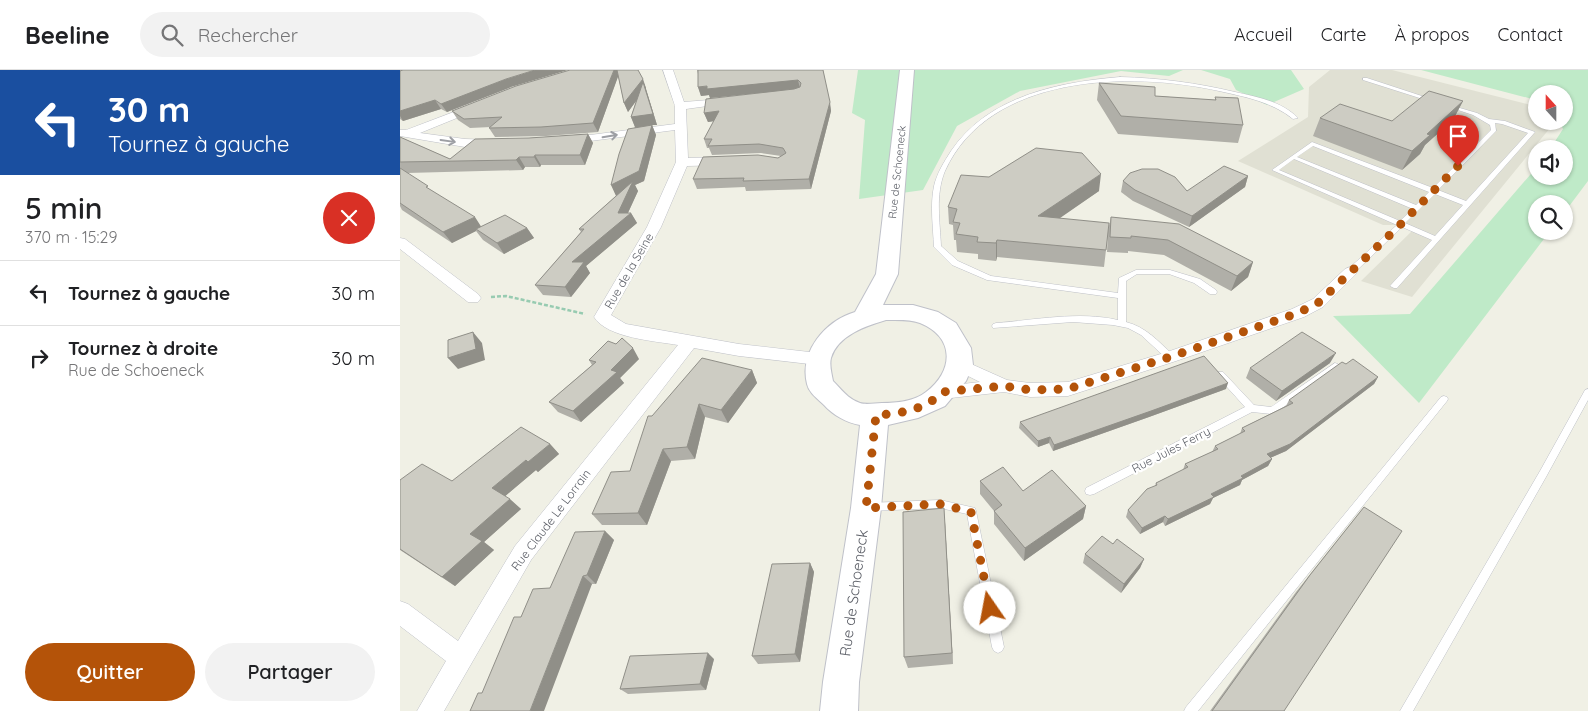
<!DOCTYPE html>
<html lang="fr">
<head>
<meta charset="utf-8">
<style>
	:root { --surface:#fff; --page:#f2f2f2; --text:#202124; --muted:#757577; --line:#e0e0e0; --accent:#b45309 }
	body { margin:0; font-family:Quicksand,sans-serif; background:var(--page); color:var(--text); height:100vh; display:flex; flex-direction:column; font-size:19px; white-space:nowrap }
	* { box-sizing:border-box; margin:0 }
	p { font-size:16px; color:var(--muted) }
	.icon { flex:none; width:28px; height:28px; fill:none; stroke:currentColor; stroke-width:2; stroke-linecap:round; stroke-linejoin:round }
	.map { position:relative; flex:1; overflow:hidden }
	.drawer { display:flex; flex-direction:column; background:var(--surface); width:400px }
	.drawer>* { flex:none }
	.guide { background:#1a4fa0; color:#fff; overflow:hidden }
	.needle { width:32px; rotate:339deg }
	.tools { position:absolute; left:1128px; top:15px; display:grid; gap:10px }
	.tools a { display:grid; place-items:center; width:45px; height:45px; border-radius:50%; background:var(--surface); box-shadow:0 1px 4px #0004; font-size:25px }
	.pin { position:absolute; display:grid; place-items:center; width:42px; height:42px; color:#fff; margin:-51px -21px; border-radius:50% 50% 50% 0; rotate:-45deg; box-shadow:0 0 5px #0007 }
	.pin .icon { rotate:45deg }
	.me { position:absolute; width:55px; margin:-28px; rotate:348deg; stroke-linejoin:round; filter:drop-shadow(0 0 4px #0008) }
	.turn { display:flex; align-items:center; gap:18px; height:105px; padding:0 25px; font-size:22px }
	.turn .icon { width:65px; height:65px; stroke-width:2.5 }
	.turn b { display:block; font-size:35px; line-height:42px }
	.round { display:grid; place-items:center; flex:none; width:52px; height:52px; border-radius:26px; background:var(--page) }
	.summary { display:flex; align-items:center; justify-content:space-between; height:85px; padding:0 25px }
	h1 { font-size:30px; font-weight:600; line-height:38px }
	.primary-button { display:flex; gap:10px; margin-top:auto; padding:10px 25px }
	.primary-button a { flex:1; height:58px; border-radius:30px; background:var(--accent); color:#fff; font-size:20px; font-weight:600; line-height:58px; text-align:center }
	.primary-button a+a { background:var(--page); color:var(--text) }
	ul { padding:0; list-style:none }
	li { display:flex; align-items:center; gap:15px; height:65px; padding:0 25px; border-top:1px solid var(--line) }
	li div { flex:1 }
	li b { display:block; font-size:19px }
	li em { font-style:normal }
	header { display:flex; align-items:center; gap:30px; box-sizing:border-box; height:70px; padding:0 25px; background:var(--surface); border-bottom:1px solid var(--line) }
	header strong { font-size:24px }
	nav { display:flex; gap:28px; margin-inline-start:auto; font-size:18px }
	.search { width:350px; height:45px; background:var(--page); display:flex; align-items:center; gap:12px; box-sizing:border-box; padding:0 18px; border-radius:28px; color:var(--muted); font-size:19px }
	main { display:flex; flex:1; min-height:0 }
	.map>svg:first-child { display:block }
	.education { fill:#e0e0d3 }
	.green { fill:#bfeac8 }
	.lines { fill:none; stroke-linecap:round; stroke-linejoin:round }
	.service-casing { stroke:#bec0c7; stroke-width:1 }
	.minor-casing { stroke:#bec0c7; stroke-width:1 }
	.secondary-casing { stroke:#bfc1c9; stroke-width:2 }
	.path { stroke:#97cbb1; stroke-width:2.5; stroke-dasharray:4 2; stroke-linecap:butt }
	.service { fill:#fff; fill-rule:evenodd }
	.minor { fill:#fff; fill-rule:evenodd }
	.secondary { fill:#fff; fill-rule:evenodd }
	.wall { fill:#b0afa8 }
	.shaded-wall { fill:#908f88 }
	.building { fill:#cdccc3; stroke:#908f88 }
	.oneway { stroke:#9d9fa4 }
	.route { stroke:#b45309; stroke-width:9; stroke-dasharray:0 16.2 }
	.labels { text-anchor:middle; stroke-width:4.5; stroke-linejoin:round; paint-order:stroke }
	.far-street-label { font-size:11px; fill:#5c5f67; stroke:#fff }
	.street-label { font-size:12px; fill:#5c5f67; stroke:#fff }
	.near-street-label { font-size:15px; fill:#5c5f67; stroke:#fff }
</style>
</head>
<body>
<header>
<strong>Beeline</strong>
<div class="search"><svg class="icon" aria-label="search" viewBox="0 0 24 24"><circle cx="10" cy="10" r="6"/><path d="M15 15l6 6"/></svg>Rechercher</div>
<nav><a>Accueil</a><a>Carte</a><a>À propos</a><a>Contact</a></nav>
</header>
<main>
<section class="drawer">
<div class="guide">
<div class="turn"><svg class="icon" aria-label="left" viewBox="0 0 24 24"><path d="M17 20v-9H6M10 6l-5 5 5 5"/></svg><div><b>30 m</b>Tournez à gauche</div></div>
</div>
<div class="summary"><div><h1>5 min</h1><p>370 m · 15:29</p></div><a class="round" style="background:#d93025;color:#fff"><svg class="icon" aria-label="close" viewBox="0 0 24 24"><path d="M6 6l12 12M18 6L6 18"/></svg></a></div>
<ul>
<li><svg class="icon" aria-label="left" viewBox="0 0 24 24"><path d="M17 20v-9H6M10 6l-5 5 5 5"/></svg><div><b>Tournez à gauche</b></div><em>30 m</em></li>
<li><svg class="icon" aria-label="right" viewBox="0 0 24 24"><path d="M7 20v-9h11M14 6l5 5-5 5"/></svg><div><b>Tournez à droite</b><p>Rue de Schoeneck</p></div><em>30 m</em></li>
</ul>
<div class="primary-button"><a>Quitter</a><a>Partager</a></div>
</section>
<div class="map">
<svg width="1188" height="641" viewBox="0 0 1188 641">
	<rect width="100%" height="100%" fill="#f0f0e5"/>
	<path class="education" d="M930 0H992L1135 36 1136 51H1145L1150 58 1012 227 961 211 1014 159 1002 155H983L838 91 908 47 909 17Z"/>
	<path class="green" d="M458 0H783L769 6 721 1 620 21 557 56 523 120 459 129 465 50 452 43Z
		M801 0H891L904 19 867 35 836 20 830 9Z
		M1021 0H1188V111L1164 143V134H1136V161H1150L1019 333 933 246 1010 244 1136 98V106H1164V79H1150L1163 59 1159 51H1164V24H1136V30Z"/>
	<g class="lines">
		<g class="service-casing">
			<path id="service" d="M720 7C760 8 797 13 835 22 857 27 881 31 898 48L893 49C872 32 846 27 819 21 730 1 589 4 545 101 535 125 540 152 541 176L558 191 591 206 718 223 719 208 736 200H770L800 209 816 220 817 222 816 224H810L794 213 769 204H737L726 211V252C746 257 758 271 773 285L774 287 773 289H767L741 265 728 258 713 255 673 252 593 258 592 256 593 254 596 253C635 250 679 241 718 250V228L587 210 552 195 534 177C533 157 530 135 534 116 537 103 544 92 551 81 588 26 659 12 720 7Z
				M963 8H967L1034 30 1029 31 963 10Z
				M1046 34 1077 43 1089 49 1105 51 1135 62 997 218H994L990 216 1032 170 1002 157 953 204H947V200L997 155 872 100 912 72 1033 118 1091 60 1090 55 1073 45 1046 36ZM1095 53 1102 54 1128 63 1066 131 1038 120 1096 61ZM913 76 1029 122 1016 135 897 87ZM894 89 1013 139 1000 151 879 100ZM1035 124 1063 135 1035 166 1005 153Z
				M935 293 938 294 939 296 938 298 875 343 872 344 852 342 694 424 690 425 686 424 685 421 686 418 845 337 817 306 816 304 817 302H823L854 335 871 337Z
				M1188 319V330L1146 407 1013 641H1000L1140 401 1185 320Z
				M1044 326 1047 327 1048 329 1047 331 798 641H784L786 637 1041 327Z
				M540 430 571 437 575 438 576 441 604 577 602 581 598 583 594 581 592 577 567 444 540 438 469 441 465 440 464 437 465 434 469 433Z"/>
		</g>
		<g class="minor-casing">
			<path id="minor" d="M263 0H273L284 32 333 28 334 30 333 32 329 33 286 39 288 88 324 87 330 91 324 95 287 96 261 157 211 245 226 254 339 274 418 283 424 285 426 289 424 293 418 295 339 286 294 278 131 490 44 641H17L46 591 0 556V531L8 534 58 571 115 476 278 275C255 271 207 268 194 247L247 157 276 92 275 60 167 74 161 71 167 68 275 54V36Z
				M75 34 79 35 80 37 79 39 20 63 65 69 91 70 97 74 95 76 65 77 0 66V60H6Z
				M0 168 5 169 78 224 81 228 78 232H68L0 179Z
				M950 197 955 199 957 202 955 205 923 237 904 247 776 291 668 326 630 327 604 322 542 329 536 327 533 322 536 317 580 312 554 299 552 295 554 291 560 289 607 310 630 313 668 312 764 283 892 239 913 229 945 199Z"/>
		</g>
		<g class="secondary-casing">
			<path id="secondary" d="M500 0H514L498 204 483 235H513L538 242 556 253 571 278 573 295 566 311 545 336 518 348 488 355 481 438 459 612 458 641H420L423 612 451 438 460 355C447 353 433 345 424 335 418 329 409 323 407 314 399 282 425 251 455 242L476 204ZM486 250C497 250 510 249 520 253 555 267 554 301 526 322 515 331 497 333 482 333 475 333 466 335 460 333 448 329 441 319 433 311 432 305 429 295 431 288 438 265 466 256 486 250Z"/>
		</g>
		<path class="path" d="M91 227 106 226 185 244"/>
		<use href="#service" class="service"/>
		<use href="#minor" class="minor"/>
		<use href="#secondary" class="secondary"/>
	</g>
	<path class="wall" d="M0 0 111 17 47 42 41 39 3 51 0 49Z
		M238 0 246 18V19L257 55H252L256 65 244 111 235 115 238 121 228 143H231L237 153 186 196 190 203 171 227 143 225 135 215 181 162 179 159 217 125 235 57 231 47 236 31 228 42 224 33 218 6 198 62 146 66 95 67 89 58 91 57 70 58 58 50 52 41Z
		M297 0H423L431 41 411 119 346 121 345 117 297 119 293 109 378 88 381 86 361 83 312 85 309 78H307L304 69 314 51 308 52 304 43 358 23 310 28 309 25 301 26 298 17V4Z
		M699 13 755 26 815 30V27L843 55 838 73 718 64 697 30Z
		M1063 31 1053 50 1025 75 1020 84 1002 100 913 66 920 48 992 51Z
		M188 64 193 73 185 95H141L140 97H125L123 100 7 103 81 157 127 158 134 168 104 184 83 170 76 161 52 173 2 140 0 136V67L50 89 129 68Z
		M848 106 845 117 789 157 733 131 721 122 723 111 787 121Z
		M589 107 699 121 659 148 708 160 711 147 853 192 848 207 831 221 764 185 728 181V183L707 182 708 163 704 197 597 187 596 191 578 189V184L557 182 556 170H554L553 155 549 154 548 137Z
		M239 289 220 308 224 313 181 352 158 342 149 332 192 295 189 290Z
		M930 293 876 331 846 308 850 298Z
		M946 294 978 307 974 314 886 381 870 388 872 389 868 396 842 410 840 415 813 428 810 434 765 456 763 452 740 464 726 447 728 440 755 416 756 413 783 400 785 394 812 382 815 376 840 364 842 358 886 336 889 330Z
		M352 300 357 313 328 353 305 347 295 389 271 391 247 455H202L192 444 230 401 252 346Z
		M826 319 749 347 653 381 649 373 638 377 619 358 620 352Z
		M150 374 159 384 138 402 136 400 105 426 121 439 84 472 94 480 55 516 0 480 52 411Z
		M580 411 686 436 683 449 624 491 594 454V441L580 424Z
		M964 437 884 641H810L896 522Z
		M545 452 553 594 508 598 504 587Z
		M205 461 214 470 196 514H192L82 623 121 547 150 518Z
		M685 484 744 489 740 498 721 523 683 493Z
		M410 493 414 502 400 592 358 594 352 586Z
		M314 589 306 620 228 624 220 619Z"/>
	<path class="shaded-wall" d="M135 0H168L111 17 47 42 41 34 106 9Z
		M214 0H218L219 4 198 62 193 53Z
		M243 9 246 18V19L257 55H252L256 65 244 111 235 115 238 121 226 147 231 143 237 153 186 196 190 203 171 227 165 217 172 192 218 143 216 126 211 115 235 57 231 47 245 19 228 42 224 33Z
		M398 10 400 19 310 28 309 25 301 26 298 17Z
		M35 30 41 39 3 51 0 46V41Z
		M1063 31 1053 50 1025 75 1020 84 1002 100 1012 81 1027 64Z
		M430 32 431 41 411 119 409 109Z
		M319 41 322 50 308 52 304 43Z
		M188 64 193 73 185 95 180 85Z
		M135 85 141 95 140 97 134 87Z
		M119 87 125 97 123 100 116 90Z
		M701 104 699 121 637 164 638 146Z
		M848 106 845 117 789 157 792 146Z
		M75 147 82 158 76 159V161L52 173 43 162Z
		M127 158 134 168 104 184 97 173Z
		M597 170V187L596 191V173Z
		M853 192 848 207 831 221 837 206Z
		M73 262 82 273 85 290 58 299 48 288Z
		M233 278 239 289 220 308 224 313 181 352 173 341 211 300Z
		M936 283 930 293 876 331 882 321Z
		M352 300 357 313 328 353 321 340Z
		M978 307 974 314 886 381 863 391 867 384Z
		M828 313 826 319 749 347 653 381 654 375Z
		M299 334 305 347 295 389 287 377Z
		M650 367 649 373 638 377V371Z
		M150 374 159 384 138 402 128 392Z
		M263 379 271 391 247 455 238 443Z
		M872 389 868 396 842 410 840 415 813 428 810 434 765 456 768 449 841 406Z
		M126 390 136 400 103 428 92 418Z
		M110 429 121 439 84 472 94 480 55 516 42 507 70 464Z
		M686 436 683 449 624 491 625 478Z
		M544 438 545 452 553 594 552 583Z
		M765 446 763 452 740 464 742 458Z
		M205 461 214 470 196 514 187 505Z
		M744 489 740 498 721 523 724 514Z
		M410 493 414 502 400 592 395 584Z
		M183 506 192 514 144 641H130Z
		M308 583 314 589 306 620 300 614Z"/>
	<path class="building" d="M3 0H135L106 9 41 34 35 30 0 41V1Z
		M170 0H214L193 53 141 57 89 58 102 47 64 49 52 41 116 16Z
		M217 0H238L243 9 224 33Z
		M298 0H423L430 32 409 109 343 111 344 108 293 109 303 87 358 85 378 88 386 83 383 78 359 74 308 76 312 69H304L319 41 304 43 306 29 394 19 400 17 401 13 398 10 307 19V16L298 17Z
		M243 12 253 44 231 47Z
		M699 13 755 17V26L816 30 815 27 838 28 843 55 721 46Z
		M1029 21 1063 31 1027 64 1030 65 1012 81 920 48 940 34 992 51Z
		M252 55 239 101 211 115 219 84 228 59Z
		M188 64 180 85H135L134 87H119L116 90 0 92V67L50 89 75 69 129 68Z
		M636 78 682 83 701 104 638 146 709 153 706 180 597 170 596 173 577 172 578 167 556 164 560 153 553 152 557 139 548 137 561 105 589 107Z
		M824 96 848 106 792 146 735 120 723 111 730 103 742 99H758L775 107 787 121Z
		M0 98 28 116 26 117 75 147 43 162 0 133Z
		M233 111 218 143H231L172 192H184L165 217 135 215 184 159H179Z
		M105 145 127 158 97 173 76 159Z
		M711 147 779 154 853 192 837 206 768 170 731 166V168L710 167Z
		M73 262 76 279 48 288V270Z
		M902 262 936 283 882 321 850 298Z
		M222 268 233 278 211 300 217 302 173 341 149 332 196 292 189 290 208 271 216 274Z
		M804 286 828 313 751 341 654 375 650 367 638 371 620 352Z
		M302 288 352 300 321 340 299 334 287 377 263 379 238 443 192 444 211 402 230 401 248 346H252Z
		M953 289 978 307 890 374 867 384 872 389 841 406 843 408 811 424 814 427 768 449 765 446 742 458 728 440 747 419 757 415 756 413 788 397 785 394 818 379 815 376 845 361 842 358 893 333 889 330 942 292 946 294Z
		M121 357 150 374 128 392 126 390 92 418 110 429 70 464 82 471 42 507 0 479V410L22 394 52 411Z
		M603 397 623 421 652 400 686 436 625 478 594 441 602 435 580 411Z
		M964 437 1002 461 884 641H812L910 505Z
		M544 438 552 583 504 587 503 442Z
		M205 461 187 505 183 506 130 641H70L78 623H82L114 547H121L133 519 150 518 175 462Z
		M702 466 713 474 717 469 744 489 724 514 685 484Z
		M410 493 395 584 352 586 372 494Z
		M308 583 300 614 220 619 230 586Z"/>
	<defs><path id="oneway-shaft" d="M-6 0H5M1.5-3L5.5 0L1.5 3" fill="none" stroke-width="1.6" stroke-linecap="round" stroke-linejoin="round" transform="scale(1.25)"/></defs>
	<g class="oneway">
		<use href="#oneway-shaft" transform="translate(210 66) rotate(-9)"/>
		<use href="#oneway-shaft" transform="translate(48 71) rotate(8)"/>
	</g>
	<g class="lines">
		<path class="route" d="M590 538 571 442 540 434 466 438 476 345C499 344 526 340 542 322L604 316 630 320 668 319 770 287 898 243 918 233 997 158 1058 96"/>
	</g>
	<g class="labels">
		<g class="far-street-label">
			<text transform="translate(497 102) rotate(-84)" y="4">Rue de Schoeneck</text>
		</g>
		<g class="street-label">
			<text transform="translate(229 201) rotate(-60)" y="4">Rue de la Seine</text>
			<text transform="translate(771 380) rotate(-27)" y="4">Rue Jules Ferry</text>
			<text transform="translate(151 450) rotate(-53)" y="4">Rue Claude Le Lorrain</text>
		</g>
		<g class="near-street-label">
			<text transform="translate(454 523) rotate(-82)" y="5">Rue de Schoeneck</text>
		</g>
	</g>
</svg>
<div class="tools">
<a><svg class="needle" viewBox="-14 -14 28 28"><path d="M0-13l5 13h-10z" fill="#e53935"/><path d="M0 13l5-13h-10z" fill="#757577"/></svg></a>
<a><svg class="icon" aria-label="sound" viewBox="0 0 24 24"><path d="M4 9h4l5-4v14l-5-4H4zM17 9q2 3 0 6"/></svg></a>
<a><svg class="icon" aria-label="search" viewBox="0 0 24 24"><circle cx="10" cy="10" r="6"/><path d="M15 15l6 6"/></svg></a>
</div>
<div class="pin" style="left:1058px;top:96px;background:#d93025"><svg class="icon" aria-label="arrive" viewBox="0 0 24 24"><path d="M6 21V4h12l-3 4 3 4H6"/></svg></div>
<svg class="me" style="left:590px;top:538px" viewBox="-20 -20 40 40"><circle r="19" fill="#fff"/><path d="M0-13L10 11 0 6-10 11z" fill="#b45309"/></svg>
</div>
</main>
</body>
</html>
